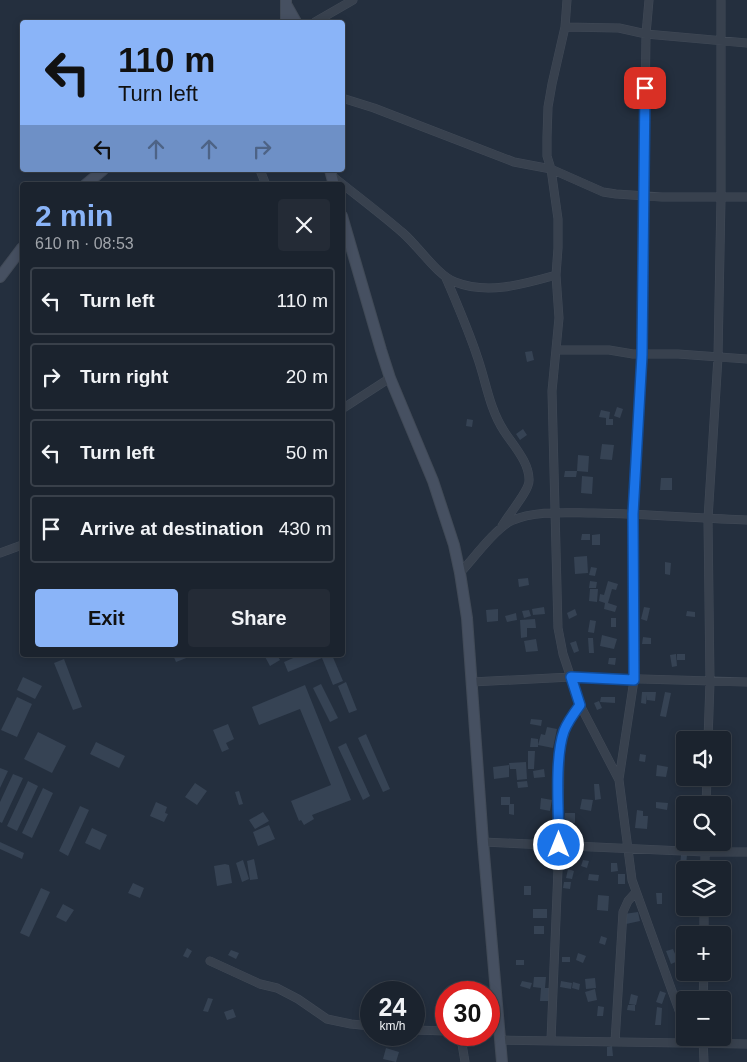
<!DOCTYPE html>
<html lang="en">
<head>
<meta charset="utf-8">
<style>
	:root { --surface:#1b232e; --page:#242b36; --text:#f1f3f6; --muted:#a0a4aa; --line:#39404a; --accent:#8ab4f8 }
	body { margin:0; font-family:Helvetica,sans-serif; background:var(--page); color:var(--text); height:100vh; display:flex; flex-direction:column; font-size:19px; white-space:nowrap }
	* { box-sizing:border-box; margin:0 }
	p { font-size:16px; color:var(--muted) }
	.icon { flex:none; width:28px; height:28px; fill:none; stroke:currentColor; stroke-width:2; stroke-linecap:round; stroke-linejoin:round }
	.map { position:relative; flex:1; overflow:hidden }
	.details { position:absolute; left:20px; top:182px; width:325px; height:475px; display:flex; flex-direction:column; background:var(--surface); border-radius:5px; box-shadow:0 2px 8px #0003,0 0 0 1px var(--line) }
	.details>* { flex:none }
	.banner { position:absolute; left:20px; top:20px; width:325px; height:152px; border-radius:5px; box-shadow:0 2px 8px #0003,0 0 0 1px var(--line); background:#8ab4f8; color:#111; overflow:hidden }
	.buttons { position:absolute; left:676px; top:731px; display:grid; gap:10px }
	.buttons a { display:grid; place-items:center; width:55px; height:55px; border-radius:5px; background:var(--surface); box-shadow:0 2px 8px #0003,0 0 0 1px var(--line); font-size:25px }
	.speed { position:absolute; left:360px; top:981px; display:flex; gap:10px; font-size:25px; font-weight:700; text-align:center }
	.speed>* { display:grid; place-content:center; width:65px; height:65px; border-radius:50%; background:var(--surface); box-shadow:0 2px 8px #0003,0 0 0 1px var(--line); line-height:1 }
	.speed small { font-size:12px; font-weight:400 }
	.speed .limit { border:8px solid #d22; background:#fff; color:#111 }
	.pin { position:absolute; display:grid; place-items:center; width:42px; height:42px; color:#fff; margin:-21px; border-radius:10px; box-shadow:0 2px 8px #0006 }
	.me { position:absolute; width:55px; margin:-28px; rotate:0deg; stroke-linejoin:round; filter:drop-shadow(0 0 4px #0008) }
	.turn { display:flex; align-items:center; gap:18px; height:105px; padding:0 15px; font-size:22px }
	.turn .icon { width:65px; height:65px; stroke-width:2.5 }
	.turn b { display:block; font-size:35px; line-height:42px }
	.lanes { display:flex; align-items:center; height:48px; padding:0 15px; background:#0003; justify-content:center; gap:25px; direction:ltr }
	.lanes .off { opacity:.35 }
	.round { display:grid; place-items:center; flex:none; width:52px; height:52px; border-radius:5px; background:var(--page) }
	.overview { display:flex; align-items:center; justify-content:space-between; height:85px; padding:0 15px }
	h1 { font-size:30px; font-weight:700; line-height:38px; color:var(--accent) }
	.button { display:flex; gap:10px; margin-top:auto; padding:10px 15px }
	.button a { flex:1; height:58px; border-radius:5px; background:var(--accent); color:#111; font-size:20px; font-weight:700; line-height:58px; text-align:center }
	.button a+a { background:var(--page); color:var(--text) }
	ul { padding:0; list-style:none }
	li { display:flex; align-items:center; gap:15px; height:68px; margin:0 10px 8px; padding:0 5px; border:2px solid var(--line); border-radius:5px }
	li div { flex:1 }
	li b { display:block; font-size:19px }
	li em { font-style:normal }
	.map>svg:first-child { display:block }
	.building { fill:#364354 }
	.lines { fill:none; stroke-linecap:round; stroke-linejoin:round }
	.minor-casing { stroke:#414a57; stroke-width:9 }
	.secondary-casing { stroke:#414a57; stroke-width:12 }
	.minor { stroke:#38414e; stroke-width:8 }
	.secondary { stroke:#465061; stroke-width:10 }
	.route-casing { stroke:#114b97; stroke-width:12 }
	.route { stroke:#1a73e8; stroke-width:9 }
</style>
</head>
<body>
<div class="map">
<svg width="747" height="1062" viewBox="0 0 747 1062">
	<rect width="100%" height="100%" fill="#242f3e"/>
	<path class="building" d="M532 351 534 360 527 362 525 352Z
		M617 407 623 409 620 418 614 416Z
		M601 410 610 412 609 419H613V425H606V418L599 417Z
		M467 419 473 420 472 427 466 426Z
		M523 429 527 435 520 440 516 434Z
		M602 444 614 445 612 460 600 459Z
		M578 455 589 456 588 472 577 471Z
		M565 471H577L576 477H564Z
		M582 476 593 477 592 494 581 493Z
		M661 478H672V490H660Z
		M582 534H590V540H581Z
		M600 534V545H592V535Z
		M587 556 588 573 575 574 574 557Z
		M665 562 671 563 670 575 665 574Z
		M591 567 597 568 595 576 589 575Z
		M528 578 529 585 519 587 518 579Z
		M590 581 597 582 596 588H589Z
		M608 581 618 584 616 590 612 589 608 603 617 606 615 612 604 609 605 603 599 601 600 594 604 595Z
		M590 589H598L597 602 589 601Z
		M544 607 545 614 533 615 532 609Z
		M644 607 650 608 647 621 641 619Z
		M498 609V621L487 622 486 610Z
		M575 609 577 615 569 619 567 613Z
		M529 610 531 616 524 618 522 611Z
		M687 611 695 612V617L686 616Z
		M516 613 517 620 507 622 505 616Z
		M611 618H616V627H611Z
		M535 619 536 628H527V637L521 638 520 620Z
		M590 620 596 621 594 633 588 632Z
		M602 635 617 639 614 649 600 646Z
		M643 637 651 638V644H642Z
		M588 638H593L594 653H589Z
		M536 639 538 651 526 652 524 641Z
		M576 641 579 651 574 653 570 643Z
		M676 654 677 666 672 667 670 655Z
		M677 654H685V660H677Z
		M173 655H194L176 662Z
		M264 655H277L280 660 270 666Z
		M300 655H332L343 681 333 685 322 658 288 672 284 662Z
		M609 658H616L615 665 608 664Z
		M64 659 82 707 73 710 54 663Z
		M23 677 42 686 35 699 17 690Z
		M346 682 357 710 349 713 338 686Z
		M321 684 338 718 330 722 313 688Z
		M305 685 351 800 312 815 314 819 304 825 301 820 299 821 291 801 331 785 300 709 259 725 252 707Z
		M642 692H656L655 701 647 700V695L646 704 641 703Z
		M665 692 671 693 666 717 660 716Z
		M17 697 32 704 17 737 1 730Z
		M601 697H615V703L600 702Z
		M599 701 602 708 597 710 594 703Z
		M531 719 542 720 541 726 530 724Z
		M228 724 234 739 226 743 229 749 222 752 213 730Z
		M547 727 557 729 553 748 538 745 541 734 545 735Z
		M38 732 66 746 52 773 24 759Z
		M366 734 390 789 383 792 358 738Z
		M531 738 538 739V747H530Z
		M96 742 125 756 119 768 90 754Z
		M346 743 370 796 363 800 338 747Z
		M528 751H535L534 769H528Z
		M640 754 646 755 645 762 639 761Z
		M526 762 527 779 517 780 516 769H510L509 763Z
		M509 765V777L494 779 493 767Z
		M657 765 668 767 666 777 656 776Z
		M0 768 8 771 0 788Z
		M544 769 545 777 534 778 533 771Z
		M13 774 23 778 2 823 0 822V802Z
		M28 781 38 786 17 831 7 826Z
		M527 781 528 787 518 788 517 782Z
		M195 783 207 791 197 805 185 797Z
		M594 784H599L601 799 595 800Z
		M43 788 53 793 32 838 22 833Z
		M239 791 243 804 239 805 235 792Z
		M501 797H510V804H514V815L509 814V805H501Z
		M541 798 552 800 550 811 540 809Z
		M582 799 593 800 591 811 580 809Z
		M156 802 167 807 165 813 168 814 164 822 150 816Z
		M656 802 668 803 667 810 656 808Z
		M80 806 89 810 68 856 59 851Z
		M637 810 643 811V816H648L647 829 635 828Z
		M263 812 269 821 255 829 249 820Z
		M565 813H575V823H564Z
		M269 825 275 839 258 846 253 832Z
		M92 828 107 835 100 850 85 843Z
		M0 842 24 853 22 859 0 849Z
		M681 855H687L686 866 680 865Z
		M254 859 258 879 250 880 247 861Z
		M243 860 249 879 242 882 236 863Z
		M583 860 589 861 587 868 581 866Z
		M611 863H617L618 871 611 872Z
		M225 864 229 865 232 883 217 886 214 866Z
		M568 869 574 871 572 879 566 878Z
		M589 874 599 875 598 881 588 880Z
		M618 874H625V884H618Z
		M564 882H571L570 889 563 888Z
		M133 883 144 888 140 898 128 893Z
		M524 886H531V895H524Z
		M41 888 50 892 29 937 20 933Z
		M656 893H662V904H657Z
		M598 895 609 896 608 911 597 910Z
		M63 904 74 910 66 922 56 917Z
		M533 909H547V918H533Z
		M638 912 640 921 626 924 624 914Z
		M534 926H544V934H534Z
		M601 936 607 938 605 945 599 943Z
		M187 948 192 951 188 958 183 956Z
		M673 949 678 961 671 964 666 951Z
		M231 950 239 953 236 959 228 955Z
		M578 953 586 956 583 963 576 960Z
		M562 957H570V962H562Z
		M516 960H524V965H516Z
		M534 977H546L545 988H550L549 1001H540L541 988 533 987Z
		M595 978 596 988 586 989 585 979Z
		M522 981 532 983 530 989 520 986Z
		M561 981 572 983 571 989 560 987Z
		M573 982 580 984 579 990 572 988Z
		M595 989 597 1000 588 1002 585 992Z
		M660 991 666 993 662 1004 656 1002Z
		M631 994 638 996 636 1005 629 1004Z
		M208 998 213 999 208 1012 203 1011Z
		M628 1005H635V1011L627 1010Z
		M598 1006 604 1007 603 1016H597Z
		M657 1007 662 1008 661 1025H655Z
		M233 1009 236 1017 227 1020 224 1012Z
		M612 1046 613 1056H607V1047Z
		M386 1048 399 1052 396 1062 383 1059Z"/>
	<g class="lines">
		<g class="minor-casing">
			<path id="minor" d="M567 0 565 27 552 84 548 107 547 137V156L551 169 558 219V248L556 275 559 318 552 391 558 628 563 654 580 705 619 780 632 880 685 1027
				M315 22 353 0
				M565 27 619 28 646 34 747 43
				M342 98 374 108 514 162 551 169 603 192 616 194 662 197H747
				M260 170 266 185
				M332 176C356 195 380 213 403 233 419 247 437 275 455 282 488 295 524 284 556 275
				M446 278C457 304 468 329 477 356 486 381 489 408 504 431 513 445 530 463 529 481 529 491 508 515 502 526
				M556 350H609L633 354H678L747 359
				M342 409 390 378
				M0 553 22 545
				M460 573C473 559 495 529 511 521 536 510 567 513 594 513 645 514 696 518 747 520
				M472 682 571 677 747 682
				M708 740 710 682 708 519 718 357 721 198V0
				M619 779 634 680 633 514 642 355 646 34 649 0
				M706 805 707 778
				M483 842 705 852H747
				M705 870V842
				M704 935V908
				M210 961 260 984 277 988 298 999 327 1019 351 1024 371 1026
				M703 1000 704 972
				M489 1023 498 1012
				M414 1030 446 1031
				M455 1035 462 1044 465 1062
				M458 1038 474 1035
				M703 1038 704 1062
				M500 1040 747 1044
				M551 1040 559 845 560 751C562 732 570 720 580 705
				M615 1042 623 912 628 901 636 892"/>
		</g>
		<g class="secondary-casing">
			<path id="secondary" d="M287 6 296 22
				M286 22V0
				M330 170 334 185
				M85 185 103 170
				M342 216 381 350 390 378 433 481 454 545 460 573 467 618 483 842 502 1062
				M0 277 22 248"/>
		</g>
		<use href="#minor" class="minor"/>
		<use href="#secondary" class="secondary"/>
	</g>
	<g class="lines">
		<g class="route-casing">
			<path id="route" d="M559 845C559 815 554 759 564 731 568 721 574 713 580 705L571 677 634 680 633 514 642 355 645 88"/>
		</g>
		<use href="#route" class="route"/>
	</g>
</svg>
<div class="buttons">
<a><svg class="icon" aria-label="sound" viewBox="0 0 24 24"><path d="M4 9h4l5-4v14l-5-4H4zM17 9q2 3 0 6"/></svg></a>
<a><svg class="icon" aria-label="search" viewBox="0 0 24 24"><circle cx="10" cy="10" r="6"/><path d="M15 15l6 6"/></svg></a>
<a><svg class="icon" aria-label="layers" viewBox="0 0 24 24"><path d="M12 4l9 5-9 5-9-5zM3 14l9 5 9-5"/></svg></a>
<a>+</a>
<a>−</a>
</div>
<div class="speed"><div>24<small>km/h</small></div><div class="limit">30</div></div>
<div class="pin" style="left:645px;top:88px;background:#d93025"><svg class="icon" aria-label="arrive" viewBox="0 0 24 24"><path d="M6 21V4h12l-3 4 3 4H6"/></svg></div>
<svg class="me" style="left:559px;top:845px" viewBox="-20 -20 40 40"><circle r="17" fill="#1a73e8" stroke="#fff" stroke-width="3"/><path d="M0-11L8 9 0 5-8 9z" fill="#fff"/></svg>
<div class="banner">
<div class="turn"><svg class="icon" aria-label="left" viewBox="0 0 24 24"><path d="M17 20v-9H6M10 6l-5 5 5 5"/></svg><div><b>110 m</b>Turn left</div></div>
<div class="lanes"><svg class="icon" aria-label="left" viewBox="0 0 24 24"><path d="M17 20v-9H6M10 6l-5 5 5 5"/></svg><svg class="icon off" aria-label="ahead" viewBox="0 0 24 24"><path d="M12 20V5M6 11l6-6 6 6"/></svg><svg class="icon off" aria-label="ahead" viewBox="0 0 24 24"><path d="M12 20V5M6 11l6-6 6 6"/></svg><svg class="icon off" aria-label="right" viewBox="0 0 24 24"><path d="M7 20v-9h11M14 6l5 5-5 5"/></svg></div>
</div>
<section class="details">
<div class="overview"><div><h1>2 min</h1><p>610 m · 08:53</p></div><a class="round"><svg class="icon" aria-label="close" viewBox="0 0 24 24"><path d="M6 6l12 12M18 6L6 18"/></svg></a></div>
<ul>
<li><svg class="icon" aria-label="left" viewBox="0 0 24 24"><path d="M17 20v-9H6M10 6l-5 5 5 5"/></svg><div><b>Turn left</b></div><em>110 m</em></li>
<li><svg class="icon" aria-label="right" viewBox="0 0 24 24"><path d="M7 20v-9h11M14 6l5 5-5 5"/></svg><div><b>Turn right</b></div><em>20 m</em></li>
<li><svg class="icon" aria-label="left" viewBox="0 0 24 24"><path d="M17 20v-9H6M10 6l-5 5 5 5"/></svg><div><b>Turn left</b></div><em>50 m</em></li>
<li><svg class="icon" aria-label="arrive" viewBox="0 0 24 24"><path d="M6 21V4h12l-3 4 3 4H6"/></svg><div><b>Arrive at destination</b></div><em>430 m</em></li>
</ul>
<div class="button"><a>Exit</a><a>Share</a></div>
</section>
</div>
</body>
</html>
